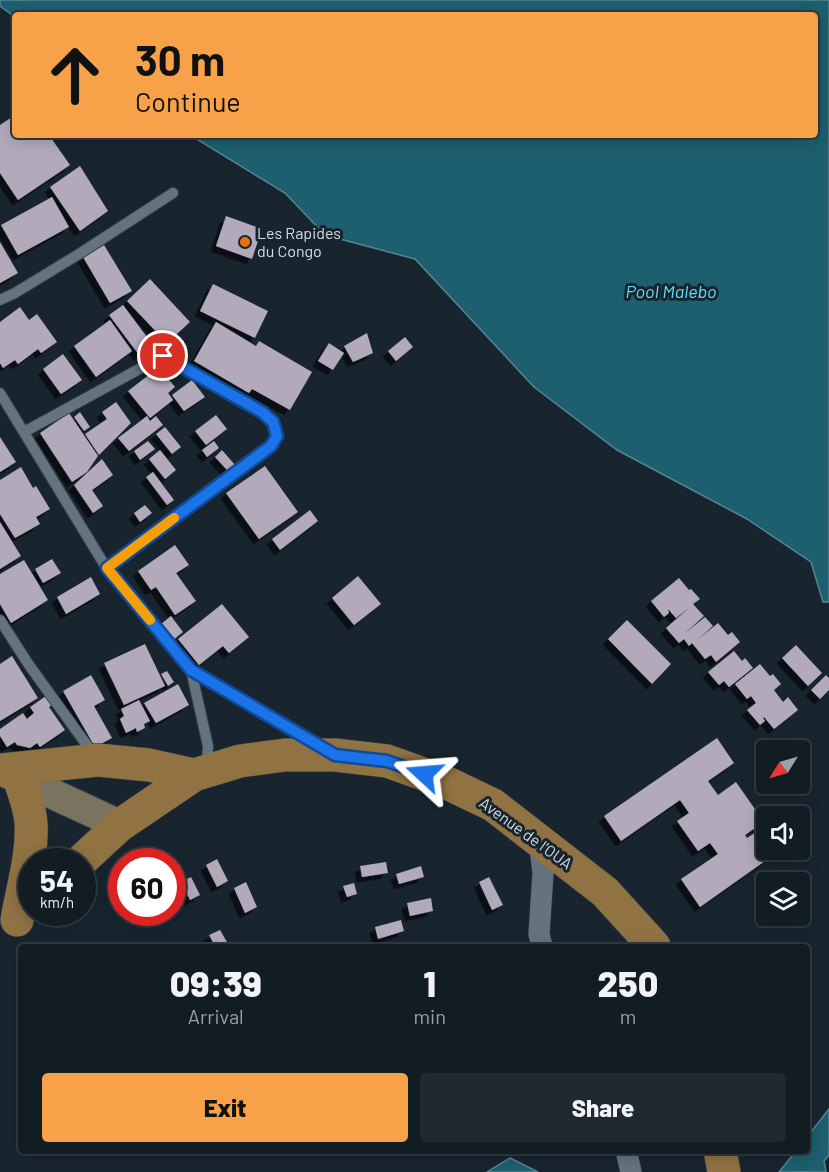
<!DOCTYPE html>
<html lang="en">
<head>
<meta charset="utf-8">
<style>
	:root { --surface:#121c23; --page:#1f2930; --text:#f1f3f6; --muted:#9ca1a6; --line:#313a41; --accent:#f7a148 }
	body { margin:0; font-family:Barlow,sans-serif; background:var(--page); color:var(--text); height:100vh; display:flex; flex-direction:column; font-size:22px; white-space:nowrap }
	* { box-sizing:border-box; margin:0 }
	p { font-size:20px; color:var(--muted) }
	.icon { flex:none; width:33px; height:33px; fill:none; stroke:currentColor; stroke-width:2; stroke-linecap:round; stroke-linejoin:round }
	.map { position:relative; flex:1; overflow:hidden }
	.panel { position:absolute; left:18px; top:944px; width:792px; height:210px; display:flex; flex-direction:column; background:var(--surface); border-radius:6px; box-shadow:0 3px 15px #0003,0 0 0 2px var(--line) }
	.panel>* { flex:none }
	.banner { position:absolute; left:12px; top:12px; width:806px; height:126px; border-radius:6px; box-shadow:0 3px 15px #0003,0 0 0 2px var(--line); background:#f7a148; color:#111; overflow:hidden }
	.needle { width:39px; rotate:233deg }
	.controls { position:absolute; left:756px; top:740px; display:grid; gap:12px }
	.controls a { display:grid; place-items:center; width:54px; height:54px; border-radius:6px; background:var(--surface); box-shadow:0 3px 15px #0003,0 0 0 2px var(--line); font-size:30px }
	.speed { position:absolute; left:18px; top:848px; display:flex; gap:12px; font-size:30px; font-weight:700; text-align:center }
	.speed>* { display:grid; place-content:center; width:78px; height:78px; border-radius:50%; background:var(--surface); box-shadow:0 3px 15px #0003,0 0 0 2px var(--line); line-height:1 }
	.speed small { font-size:15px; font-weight:400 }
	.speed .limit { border:9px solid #d22; background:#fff; color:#111 }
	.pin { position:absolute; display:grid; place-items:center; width:51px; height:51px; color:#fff; margin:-26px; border:3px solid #fff; border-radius:50%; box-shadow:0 2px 6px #0007 }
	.me { position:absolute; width:66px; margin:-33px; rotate:289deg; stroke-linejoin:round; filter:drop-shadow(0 0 4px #0008) }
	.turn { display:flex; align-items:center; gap:21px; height:126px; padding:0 24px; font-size:27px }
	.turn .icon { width:78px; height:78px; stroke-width:2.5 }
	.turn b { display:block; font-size:42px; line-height:51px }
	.eta { display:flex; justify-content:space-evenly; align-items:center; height:102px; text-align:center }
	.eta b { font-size:36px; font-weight:800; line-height:42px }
	.cta { display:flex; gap:12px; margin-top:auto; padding:12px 24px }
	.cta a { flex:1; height:69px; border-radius:6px; background:var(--accent); color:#111; font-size:24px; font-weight:800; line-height:69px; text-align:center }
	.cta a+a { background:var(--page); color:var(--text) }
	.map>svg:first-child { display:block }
	.water { fill:#1d5f6e; stroke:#548591; stroke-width:1.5 }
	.building { fill:#b2aaba; filter:url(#shadow) }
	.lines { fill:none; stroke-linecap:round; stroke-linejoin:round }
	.service-casing { stroke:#364047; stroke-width:12 }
	.minor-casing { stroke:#364047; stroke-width:22 }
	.secondary-casing { stroke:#364047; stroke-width:32 }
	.primary-casing { stroke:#364047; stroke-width:34 }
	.service { stroke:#64737e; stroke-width:10 }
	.minor { stroke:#64737e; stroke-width:21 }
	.secondary { stroke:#7a7360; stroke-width:30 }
	.primary { stroke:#907243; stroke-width:33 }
	.route-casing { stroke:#114b97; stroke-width:15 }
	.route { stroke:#1a73e8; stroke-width:10 }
	.slow { stroke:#f59e0b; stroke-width:10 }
	.food-dot { fill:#e8710a; stroke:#18252f; stroke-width:2 }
	.labels { text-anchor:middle; stroke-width:6; stroke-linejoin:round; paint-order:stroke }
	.poi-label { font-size:16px; fill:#d5dde4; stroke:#18252f; text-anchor:start }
	.street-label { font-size:16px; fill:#d5dde4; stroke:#18252f }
	.water-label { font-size:18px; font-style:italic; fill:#62defa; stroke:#18252f }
</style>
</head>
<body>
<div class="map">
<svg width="829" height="1172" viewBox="0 0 829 1172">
	<defs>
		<filter id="shadow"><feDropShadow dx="-5.5" dy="5.5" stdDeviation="0" flood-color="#0009"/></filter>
	</defs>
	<rect width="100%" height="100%" fill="#18252f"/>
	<path class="water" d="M0 0H829V602H823L811 562 747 519 617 450 534 387 415 259 325 235 285 193 190 135H814V15H15V17L0 6Z
		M829 1109V1155L824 1161 826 1172H779L796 1151 807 1150V1137Z
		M510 1158 538 1172H487Z"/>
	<path class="building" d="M15 115V135H49L70 165 18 200 0 173V125Z
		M80 166 108 211 80 231 50 187Z
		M52 197 69 227 18 255 1 225Z
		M226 216 262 229 252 259 216 246Z
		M0 242 18 273 0 283Z
		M104 245 132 291 110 303 83 257Z
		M150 279 190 322 167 343 127 301Z
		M213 284 268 311 255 338 200 311Z
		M123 305 153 345 139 355 109 315Z
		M20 307 29 320 37 314 57 342 41 353 38 349 18 364 15 360 3 368 0 363V322Z
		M110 320 132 351 96 377 74 346Z
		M216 322 256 346 259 341 312 372 290 410 252 389 249 393 194 361Z
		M367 333 373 353 353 362 344 346Z
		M405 337 413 347 396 361 388 351Z
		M329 343 344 353 333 370 318 361Z
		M63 354 82 380 61 394 43 369Z
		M159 367 175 387 168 393 173 400 150 418 128 391Z
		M192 380 205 397 184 411 172 395Z
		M116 402 131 423 99 455 85 434 107 419 102 412Z
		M80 412 90 427 84 431 74 417Z
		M69 413 98 456 87 472 72 482 40 433Z
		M216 415 227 429 206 445 195 431Z
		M147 416 150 421 156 416 163 425 129 451 118 438Z
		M165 427 181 447 172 454 156 434Z
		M0 437 16 462 0 472Z
		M148 441 155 449 140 460 134 451Z
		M214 441 219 448 207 457 202 450Z
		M160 450 176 470 165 479 149 459Z
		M222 450 235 465 228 471 215 457Z
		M102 459 113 475 92 490 103 506 93 513 74 485Z
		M265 466 298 512 259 539 226 493Z
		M21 467 33 488 36 486 50 509 36 517 40 524 15 538 0 514V480Z
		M153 472 174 500 167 505 146 477Z
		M145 505 152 513 140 522 134 513Z
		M310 510 318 521 280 550 272 539Z
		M0 522 21 556 0 569Z
		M175 545 189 565 176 573 196 601 175 615 156 587 151 590 138 571Z
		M52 559 61 573 43 583 35 569Z
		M24 560 48 600 11 623 0 604V574Z
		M358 576 381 604 354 625 332 598Z
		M91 577 100 594 66 614 57 597Z
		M679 578 689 590 691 589 700 599 693 604 704 616 684 634 705 617 713 626 696 641 718 623 728 635 732 632 740 642 716 662 711 655 705 659 692 643 689 646 684 639 679 643 666 628 690 607 676 618 668 609 669 613 664 617 651 601Z
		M222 604 249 637 229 653 223 646 199 665 178 639Z
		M171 616 183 632 173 640 161 624Z
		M627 620 671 664 652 684 608 639Z
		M145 644 165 686 124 705 104 663Z
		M796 645 822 673 808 686 782 658Z
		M734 651 742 661 745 658 753 668 729 687 724 681 719 685 708 672Z
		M12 656 38 698 0 721V664Z
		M760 664 770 676 773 674 781 684 774 690 783 702 788 697 798 710 774 729 764 717 763 718 765 721 760 725 747 710 756 703 751 696 747 699 735 684Z
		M167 671 174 682 168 686 161 674Z
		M91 675 105 700 94 706 112 738 95 747 63 691Z
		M826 675 829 678V690L820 699 811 690Z
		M178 684 189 705 156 723 144 703Z
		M46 696 52 705 49 707 65 730 40 747 37 743 30 748 17 745 15 742 7 747 0 736V729L23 713 27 719 34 713 30 707Z
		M139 700 150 721 144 724 145 728 137 732 136 728 126 733 120 719 124 716 121 709Z
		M717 738 734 763 708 781 718 795 736 782 764 822 745 835 747 838 759 830 766 841V849H772L775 854 700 907 681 879 718 854 710 843 698 851 677 821 689 813 680 800 621 841 604 816Z
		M217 859 228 881 217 887 206 865Z
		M386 862 388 873 362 877 360 866Z
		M421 866 424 877 399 884 396 874Z
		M191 877 200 895 190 900 181 882Z
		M489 877 503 905 492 910 479 882Z
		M246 882 257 907 245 913 234 888Z
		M354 883 357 894 347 897 343 886Z
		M431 898 433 911 410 916 407 903Z
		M401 920 404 931 378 939 375 927Z
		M220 930 227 942 215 946 209 935Z"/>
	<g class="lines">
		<g class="service-casing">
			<path id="service" d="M0 300 15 293 79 254 173 193
				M0 393 107 569 191 670 319 745
				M24 432 163 356 262 412 273 422 277 437 271 446 107 569
				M0 620 29 665 94 755
				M191 670 208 746 207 766"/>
		</g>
		<g class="minor-casing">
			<path id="minor" d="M539 840 543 873 539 934 542 946
				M626 1150 631 1172"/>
		</g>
		<g class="secondary-casing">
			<path id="secondary" d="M3 771 120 825"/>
		</g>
		<g class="primary-casing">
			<path id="primary" d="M0 770 98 760 149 765 194 775
				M81 861 120 825 194 775 240 761 285 755H335L387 761 443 781 493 805 605 892 654 946
				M17 920C22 889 33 855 31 823 30 807 24 793 19 778
				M720 1150 724 1172"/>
		</g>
		<use href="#service" class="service"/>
		<use href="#minor" class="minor"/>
		<use href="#secondary" class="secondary"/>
		<use href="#primary" class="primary"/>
	</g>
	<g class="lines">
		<g class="route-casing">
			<path id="route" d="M163 356 262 412 273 422 277 436 271 446 107 568 191 670 335 755 387 761 424 774"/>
		</g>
		<use href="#route" class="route"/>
		<path class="slow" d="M150 620 107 568 174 518"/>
	</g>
	<circle class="food-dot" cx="245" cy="242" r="6"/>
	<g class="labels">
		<g class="poi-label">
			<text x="257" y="239">Les Rapides<tspan x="257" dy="18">du Congo</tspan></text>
		</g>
		<g class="street-label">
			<text transform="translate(526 833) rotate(36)" y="6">Avenue de l'OUA</text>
		</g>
		<g class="water-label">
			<text x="671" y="298">Pool Malebo</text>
		</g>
	</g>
</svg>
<div class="controls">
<a><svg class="needle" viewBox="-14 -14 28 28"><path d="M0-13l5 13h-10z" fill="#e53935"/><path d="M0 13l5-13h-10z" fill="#9ca1a6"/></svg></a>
<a><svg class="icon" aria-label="sound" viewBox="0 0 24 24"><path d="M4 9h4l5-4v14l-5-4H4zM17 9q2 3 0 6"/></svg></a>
<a><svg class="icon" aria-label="layers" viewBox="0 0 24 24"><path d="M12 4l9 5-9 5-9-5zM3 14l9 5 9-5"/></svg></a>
</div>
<div class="speed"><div>54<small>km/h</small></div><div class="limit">60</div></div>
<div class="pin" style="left:163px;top:356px;background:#d93025"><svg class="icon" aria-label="arrive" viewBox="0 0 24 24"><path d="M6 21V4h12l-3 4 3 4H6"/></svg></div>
<svg class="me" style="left:424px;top:774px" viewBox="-20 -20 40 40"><path d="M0-17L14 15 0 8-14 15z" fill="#1a73e8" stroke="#fff" stroke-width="4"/></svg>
<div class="banner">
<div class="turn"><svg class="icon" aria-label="ahead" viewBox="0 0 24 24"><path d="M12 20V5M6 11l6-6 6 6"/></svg><div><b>30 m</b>Continue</div></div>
</div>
<section class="panel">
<div class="eta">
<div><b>09:39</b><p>Arrival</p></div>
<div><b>1</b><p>min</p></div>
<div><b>250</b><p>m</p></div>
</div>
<div class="cta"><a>Exit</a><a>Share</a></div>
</section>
</div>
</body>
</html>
